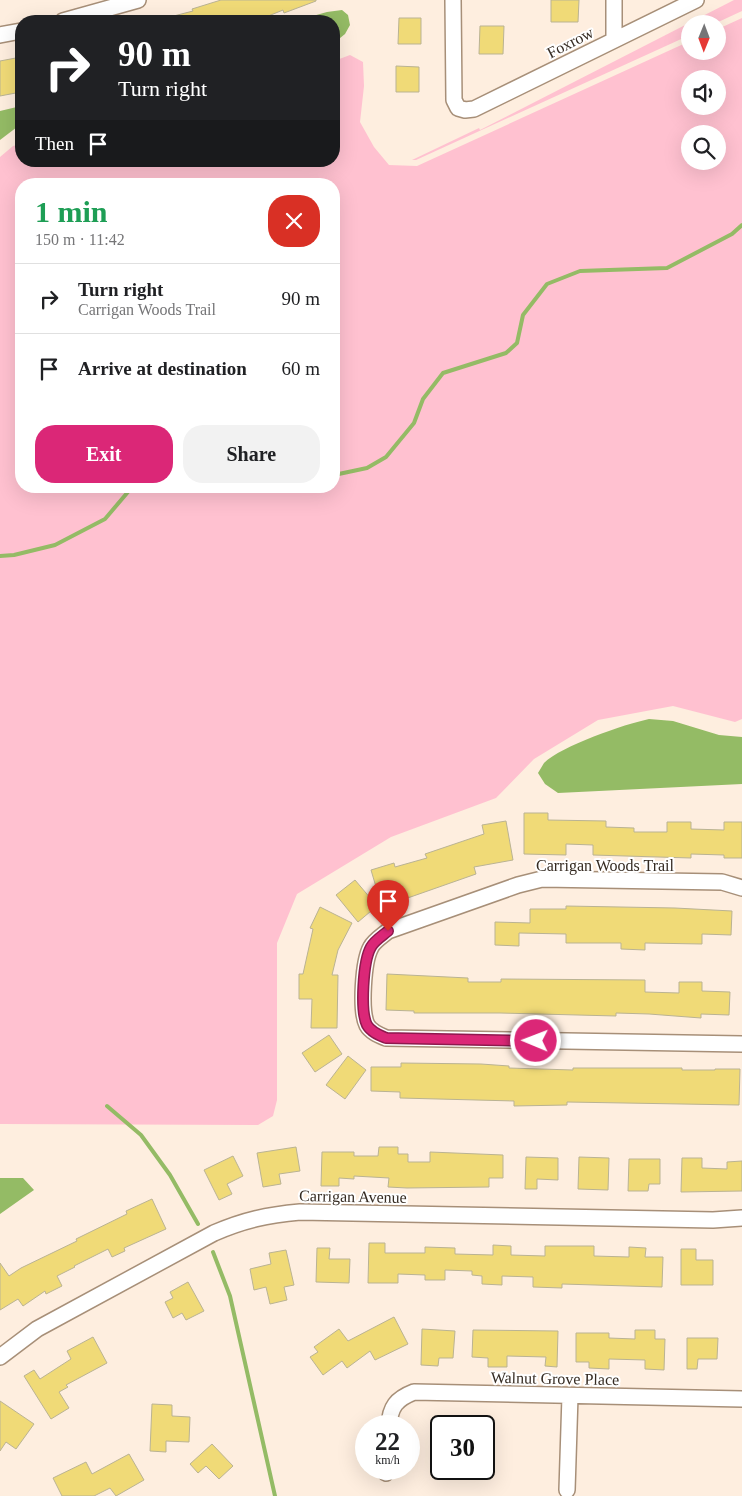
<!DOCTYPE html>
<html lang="en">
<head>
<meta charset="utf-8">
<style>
	:root { --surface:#fff; --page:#f2f2f2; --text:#202124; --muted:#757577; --line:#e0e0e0; --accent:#db2777 }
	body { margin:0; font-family:Georgia,serif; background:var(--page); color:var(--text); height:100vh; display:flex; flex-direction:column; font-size:19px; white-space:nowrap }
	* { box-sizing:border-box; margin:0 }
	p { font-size:16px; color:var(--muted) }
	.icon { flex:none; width:28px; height:28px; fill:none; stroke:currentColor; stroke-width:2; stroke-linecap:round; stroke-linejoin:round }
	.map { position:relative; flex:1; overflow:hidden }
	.panel { position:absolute; left:15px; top:178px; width:325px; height:315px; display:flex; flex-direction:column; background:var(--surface); border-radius:20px; box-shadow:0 5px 20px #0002 }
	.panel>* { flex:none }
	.banner { position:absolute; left:15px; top:15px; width:325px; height:152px; border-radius:20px; box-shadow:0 5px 20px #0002; background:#202124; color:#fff; overflow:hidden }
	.needle { width:32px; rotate:181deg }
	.tools { position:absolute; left:681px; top:15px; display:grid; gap:10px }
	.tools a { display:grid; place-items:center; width:45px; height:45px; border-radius:50%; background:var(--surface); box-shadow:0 5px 20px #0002; font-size:25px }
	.speed { position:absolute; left:355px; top:1415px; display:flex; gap:10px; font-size:25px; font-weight:700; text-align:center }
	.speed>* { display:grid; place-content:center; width:65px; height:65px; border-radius:50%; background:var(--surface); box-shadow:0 5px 20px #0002; line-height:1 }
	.speed small { font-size:12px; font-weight:400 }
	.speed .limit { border:2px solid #111; border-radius:8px; background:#fff; color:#111 }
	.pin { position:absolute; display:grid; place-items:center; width:42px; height:42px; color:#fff; margin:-51px -21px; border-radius:50% 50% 50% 0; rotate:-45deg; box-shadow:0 0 5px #0007 }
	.pin .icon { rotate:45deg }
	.me { position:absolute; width:55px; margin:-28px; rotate:271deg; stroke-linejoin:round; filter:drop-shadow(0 0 4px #0008) }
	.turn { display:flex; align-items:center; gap:18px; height:105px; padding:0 20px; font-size:22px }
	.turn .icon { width:65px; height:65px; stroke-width:2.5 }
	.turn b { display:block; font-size:35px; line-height:42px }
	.then { display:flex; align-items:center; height:48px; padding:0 20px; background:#0003; gap:10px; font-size:19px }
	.round { display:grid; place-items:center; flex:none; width:52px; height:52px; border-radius:20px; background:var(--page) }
	.headline { display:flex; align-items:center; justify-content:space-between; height:85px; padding:0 20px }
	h1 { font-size:30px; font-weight:700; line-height:38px; color:#1e9e55 }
	.action { display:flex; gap:10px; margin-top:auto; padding:10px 20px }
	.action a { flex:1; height:58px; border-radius:20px; background:var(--accent); color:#fff; font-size:20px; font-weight:700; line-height:58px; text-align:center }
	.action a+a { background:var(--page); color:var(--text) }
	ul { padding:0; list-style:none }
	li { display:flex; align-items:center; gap:15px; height:70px; padding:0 20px; border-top:1px solid var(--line) }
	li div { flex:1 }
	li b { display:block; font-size:19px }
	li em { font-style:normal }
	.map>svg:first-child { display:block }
	.green { fill:#ffc1d0; fill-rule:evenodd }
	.water { fill:#94bb65 }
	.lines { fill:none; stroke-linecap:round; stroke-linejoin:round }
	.stream { stroke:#94bb65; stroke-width:4 }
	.building { fill:#f0da77; stroke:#bab393 }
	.minor-casing { stroke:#a78f78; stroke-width:18 }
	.minor { stroke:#fff; stroke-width:15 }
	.route-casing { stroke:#8e194d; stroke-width:12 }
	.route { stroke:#db2777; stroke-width:9 }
	.labels { text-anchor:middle; stroke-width:4; stroke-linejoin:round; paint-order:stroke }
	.street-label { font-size:16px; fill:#352b22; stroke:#fff }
</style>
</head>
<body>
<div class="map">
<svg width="742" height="1496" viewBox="0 0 742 1496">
	<rect width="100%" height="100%" fill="#feeedf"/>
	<path class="green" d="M734 0H742V11L714 24H690V35L416 160H412L479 128 480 130Z
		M742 18V719L735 722 673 706 598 720 534 759 496 798 391 837 297 894 277 943V1100L273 1116 258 1125 0 1124V157L13 146 21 144V161H334V61L350 55 363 62 364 86 360 122 374 147 389 165 417 166 690 41V51H718V29ZM690 79H718V106H690ZM690 134H718V161H690ZM21 184H334V486H21Z"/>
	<path class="water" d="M342 10 348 15 350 25 345 34 334 43V21H295L327 12Z
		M21 106V124L0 140V111Z
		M649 719 673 721 719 735 742 737V784L558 793 545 784 538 773C540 770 542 766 544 763 561 746 625 724 649 719Z
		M0 1178H23L34 1190 0 1214Z"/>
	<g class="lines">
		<path class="stream" d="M334 475 367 468 386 457 414 423 423 399 443 373 506 353 517 343 523 315 547 284 580 271 667 268 732 234 742 225
			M0 556 14 555 55 545 105 519 133 486
			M107 1106 141 1135 170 1175 198 1224
			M213 1252 230 1296 275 1496"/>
	</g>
	<path class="building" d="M221 0H316V1L284 13 283 10 256 21H166V18L193 11 192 9Z
		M551 0H579L578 22H551Z
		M399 18H421V44H398Z
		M480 26H504L503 54H479Z
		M21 57V92L0 96V61Z
		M396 66 419 67V92H396Z
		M524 813H548V820L606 821V827L634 828V832H667V822H691V829L724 830V822H742V858H724V855L691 854V858L593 855V845L566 844V855L524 854Z
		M506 821 513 860 474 867 476 874 382 907 371 870 394 863 395 867 427 858 425 854 484 834 482 825Z
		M355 880 377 906 358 922 336 895Z
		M566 906 675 908 732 911 731 935 702 934V944L645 943V950L621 949V943H566V934L519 933V946L495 945V922L530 923V909H566Z
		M320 907 352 923 338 950 332 975H338L337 1028H311L312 999H299V974H303L313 929 310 928Z
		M387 974 468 978V982H501V979L645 980V992L679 993V982H702V991L730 992 729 1015 701 1014V1018L649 1014 616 1013V1016L500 1013H414V1011L386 1010Z
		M329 1035 342 1054 315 1072 302 1053Z
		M348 1056 366 1070 345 1099 326 1085Z
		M401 1063 481 1064 509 1066V1068L573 1070V1068H682V1070H715V1069H740L739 1105 567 1102V1105L514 1106V1101L400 1098V1092L371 1091V1067H401Z
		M296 1147 300 1171 279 1174 281 1184 263 1187 257 1153Z
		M379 1147H398V1154H408V1162H430V1152L503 1155V1178H489V1187L407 1188 388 1187 389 1178 354 1176V1179L339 1178V1186H321L322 1152H354V1156H378Z
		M233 1156 243 1176 227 1184 232 1194 219 1200 204 1170Z
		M526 1157 558 1158V1180L537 1179V1189H525Z
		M579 1157 609 1158 608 1190 578 1189Z
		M682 1158H702V1168L727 1169V1162L742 1161V1191L681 1192Z
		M629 1159H660V1184H649L648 1191H628Z
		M152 1199 166 1229 124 1248 125 1251 112 1257 108 1249 74 1266 75 1267 57 1276 62 1286 46 1294 45 1291 23 1306 18 1299 0 1310V1263L9 1276 21 1268 77 1241 76 1239 127 1214 126 1211Z
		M369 1243H385V1253H425V1247L455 1248V1254L493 1255V1245L511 1246V1255L545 1256V1246H594V1256L629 1257V1247L646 1248 645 1257H663L662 1287 562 1284V1288L533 1287V1277L502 1276V1285L482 1284V1276L472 1275V1271L445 1270V1280H425V1275L398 1274V1283H368Z
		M317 1248H330L329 1259H350L349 1283 316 1282Z
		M681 1249H696V1260H713V1285H681Z
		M286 1250 294 1285 284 1287 287 1300 270 1304 266 1287 254 1290 250 1269 271 1264 269 1253Z
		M188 1282 204 1311 186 1320 182 1313 173 1318 165 1302 173 1298 170 1292Z
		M394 1317 408 1344 375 1360 370 1351 347 1368 342 1361 323 1375 310 1357 318 1352 314 1347 339 1329 348 1341Z
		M422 1329 455 1331 453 1358H439L438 1366 421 1365Z
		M473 1330 558 1331 557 1367 545 1366 546 1357 507 1356V1367H488V1358L472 1357Z
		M635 1330H655V1339H665L664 1370 645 1369V1360L609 1359V1369L589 1368V1362H576V1333H609V1338L635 1339Z
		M93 1337 107 1363 66 1385 68 1387 59 1392 69 1408 51 1419 24 1376 34 1370 40 1379 71 1359 67 1351Z
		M687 1338H718L717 1359H698L697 1369H687Z
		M0 1401 34 1424 16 1449 6 1442 0 1451Z
		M152 1404 172 1405V1416L190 1417 189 1442 166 1441V1452L150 1451Z
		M212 1444 233 1466 219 1479 206 1466 198 1473 190 1464Z
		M129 1454 144 1480 116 1496 110 1488 94 1496H62L53 1478 86 1462 92 1474Z"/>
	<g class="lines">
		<g class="minor-casing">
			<path id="minor" d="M453 0 454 100 458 108 465 110 474 109 696 0
				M63 21 138 0
				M0 35 21 31
				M614 39V0
				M742 888 722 882 542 879 518 885 388 931C382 936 374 941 371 947 363 961 360 1011 367 1025 371 1032 379 1035 386 1038L742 1044
				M0 1357 37 1329 214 1233C244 1220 267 1215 300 1212L713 1220 742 1218
				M389 1426C390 1407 396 1399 414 1392L742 1399
				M386 1473 387 1469
				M567 1490 570 1396"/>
		</g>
		<use href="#minor" class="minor"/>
	</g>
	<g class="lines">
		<g class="route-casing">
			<path id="route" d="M388 931C382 936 374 941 371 947 363 961 360 1011 367 1025 371 1032 379 1035 386 1038L536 1041"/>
		</g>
		<use href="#route" class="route"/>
	</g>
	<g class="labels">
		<g class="street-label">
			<text transform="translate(570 42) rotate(-27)" y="6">Foxrow</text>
			<text x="605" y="871">Carrigan Woods Trail</text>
			<text transform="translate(353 1196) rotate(1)" y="6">Carrigan Avenue</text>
			<text transform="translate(555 1378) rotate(1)" y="6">Walnut Grove Place</text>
		</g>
	</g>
</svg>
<div class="tools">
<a><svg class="needle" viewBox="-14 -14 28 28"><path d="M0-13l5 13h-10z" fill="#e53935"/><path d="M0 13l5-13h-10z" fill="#757577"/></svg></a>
<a><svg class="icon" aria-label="sound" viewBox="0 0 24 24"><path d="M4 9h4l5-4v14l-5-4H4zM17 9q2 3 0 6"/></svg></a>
<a><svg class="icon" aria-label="search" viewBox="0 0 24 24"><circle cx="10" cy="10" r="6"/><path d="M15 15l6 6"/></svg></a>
</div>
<div class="speed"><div>22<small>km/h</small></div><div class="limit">30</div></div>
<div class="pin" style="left:388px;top:931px;background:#d93025"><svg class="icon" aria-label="arrive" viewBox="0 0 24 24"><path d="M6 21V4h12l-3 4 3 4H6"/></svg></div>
<svg class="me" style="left:536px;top:1041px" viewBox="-20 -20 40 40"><circle r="17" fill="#db2777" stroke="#fff" stroke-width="3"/><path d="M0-11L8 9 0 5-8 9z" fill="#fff"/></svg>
<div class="banner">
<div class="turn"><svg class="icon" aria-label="right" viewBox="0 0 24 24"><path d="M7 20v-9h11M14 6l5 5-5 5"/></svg><div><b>90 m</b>Turn right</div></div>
<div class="then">Then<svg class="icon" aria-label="arrive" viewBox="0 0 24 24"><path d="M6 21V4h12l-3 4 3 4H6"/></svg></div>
</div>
<section class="panel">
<div class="headline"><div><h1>1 min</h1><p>150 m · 11:42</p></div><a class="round" style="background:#d93025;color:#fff"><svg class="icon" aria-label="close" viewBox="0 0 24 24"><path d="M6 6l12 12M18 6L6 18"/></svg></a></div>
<ul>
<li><svg class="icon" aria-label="right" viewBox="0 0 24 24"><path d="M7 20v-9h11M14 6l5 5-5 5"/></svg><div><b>Turn right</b><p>Carrigan Woods Trail</p></div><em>90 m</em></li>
<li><svg class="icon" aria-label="arrive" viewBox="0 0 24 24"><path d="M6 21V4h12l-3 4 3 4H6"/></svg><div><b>Arrive at destination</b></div><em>60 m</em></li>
</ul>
<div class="action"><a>Exit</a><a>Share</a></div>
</section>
</div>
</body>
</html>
